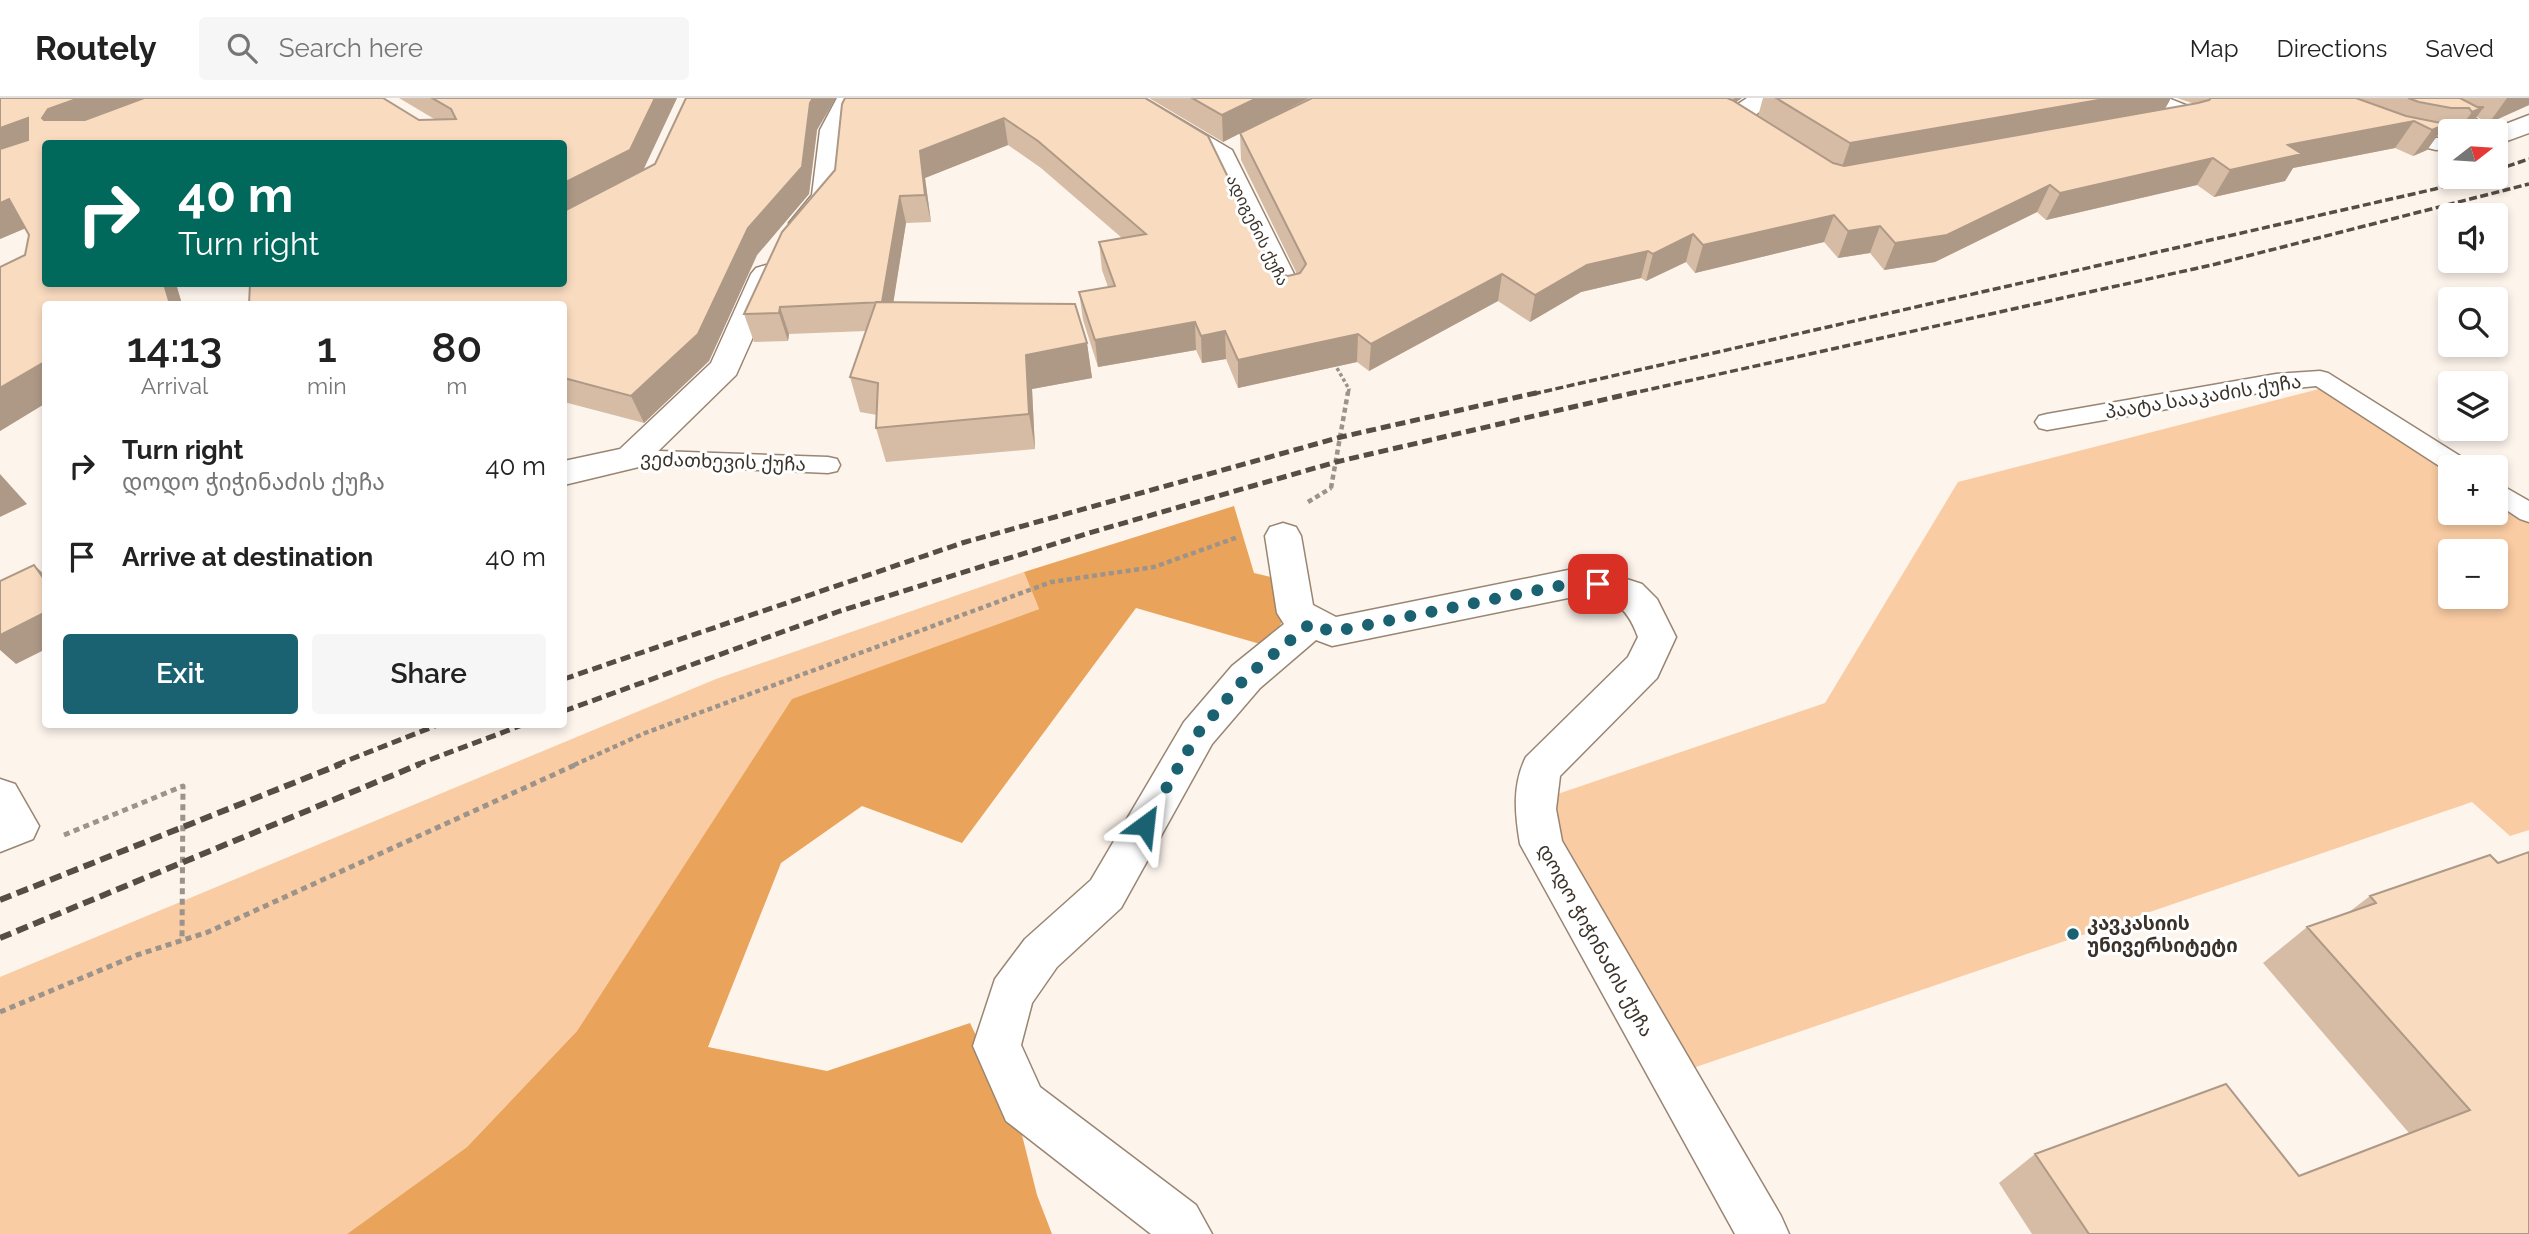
<!DOCTYPE html>
<html lang="en">
<head>
<meta charset="utf-8">
<style>
	:root { --surface:#fff; --page:#f6f6f6; --text:#222; --muted:#767676; --line:#e0e0e0; --accent:#1a6271 }
	body { margin:0; font-family:Raleway,"Noto Sans Georgian",sans-serif; background:var(--page); color:var(--text); height:100vh; display:flex; flex-direction:column; font-size:26px; white-space:nowrap }
	* { box-sizing:border-box; margin:0 }
	p { font-size:23px; color:var(--muted) }
	.icon { flex:none; width:38px; height:38px; fill:none; stroke:currentColor; stroke-width:2; stroke-linecap:round; stroke-linejoin:round }
	.map { position:relative; flex:1; overflow:hidden }
	.sheet { position:absolute; left:42px; top:203px; width:525px; height:427px; display:flex; flex-direction:column; background:var(--surface); border-radius:7px; box-shadow:0 4px 10px #0003 }
	.sheet>* { flex:none }
	.guide { position:absolute; left:42px; top:42px; width:525px; height:147px; border-radius:7px; box-shadow:0 4px 10px #0003; background:#00695c; color:#fff; overflow:hidden }
	.needle { width:46px; rotate:73deg }
	.fabs { position:absolute; left:2438px; top:21px; display:grid; gap:14px }
	.fabs a { display:grid; place-items:center; width:70px; height:70px; border-radius:7px; background:var(--surface); box-shadow:0 4px 10px #0003; font-size:35px }
	.pin { position:absolute; display:grid; place-items:center; width:60px; height:60px; color:#fff; margin:-30px; border-radius:14px; box-shadow:0 4px 10px #0006 }
	.me { position:absolute; width:77px; margin:-38px; rotate:30deg; stroke-linejoin:round; filter:drop-shadow(0 0 5px #0008) }
	.turn { display:flex; align-items:center; gap:24px; height:147px; padding:0 21px; font-size:32px }
	.turn .icon { width:91px; height:91px; stroke-width:2.5 }
	.turn b { display:block; font-size:49px; line-height:60px }
	.eta { display:flex; justify-content:space-evenly; align-items:center; height:119px; text-align:center }
	.eta b { font-size:42px; font-weight:600; line-height:49px }
	.action { display:flex; gap:14px; margin-top:auto; padding:14px 21px }
	.action a { flex:1; height:80px; border-radius:7px; background:var(--accent); color:#fff; font-size:28px; font-weight:600; line-height:80px; text-align:center }
	.action a+a { background:var(--page); color:var(--text) }
	ul { padding:0; list-style:none }
	li { display:flex; align-items:center; gap:21px; height:91px; padding:0 21px }
	li div { flex:1 }
	li b { display:block; font-size:26px }
	li em { font-style:normal }
	header { display:flex; align-items:center; gap:42px; box-sizing:border-box; height:98px; padding:0 35px; background:var(--surface); border-bottom:2px solid var(--line) }
	header strong { font-size:33px }
	nav { display:flex; gap:38px; margin-inline-start:auto; font-size:24px }
	.search { width:490px; height:63px; background:var(--page); display:flex; align-items:center; gap:18px; box-sizing:border-box; padding:0 24px; border-radius:7px; color:var(--muted); font-size:26px }
	.map>svg:first-child { display:block }
	.green { fill:#f9cca3; fill-rule:evenodd }
	.forest { fill:#eaa35a }
	.lines { fill:none; stroke-linecap:round; stroke-linejoin:round }
	.service-casing { stroke:#998572; stroke-width:3 }
	.minor-casing { stroke:#998572; stroke-width:3 }
	.path-far2 { stroke:#9c938b; stroke-width:3.5; stroke-dasharray:3.5 2.5; stroke-linecap:butt }
	.path-far1 { stroke:#9c938b; stroke-width:4.5; stroke-dasharray:5 3.5; stroke-linecap:butt }
	.path { stroke:#9c938b; stroke-width:5; stroke-dasharray:6 4.5; stroke-linecap:butt }
	.service { fill:#fff; fill-rule:evenodd }
	.minor { fill:#fff; fill-rule:evenodd }
	.rail-far2 { stroke:#564d45; stroke-width:3.5; stroke-dasharray:8 3.5; stroke-linecap:butt }
	.rail-far1 { stroke:#564d45; stroke-width:5; stroke-dasharray:10 5; stroke-linecap:butt }
	.rail { stroke:#564d45; stroke-width:6; stroke-dasharray:12 6; stroke-linecap:butt }
	.wall { fill:#d6bca5 }
	.shaded-wall { fill:#ae9986 }
	.building { fill:#f9dbc0; stroke:#ae9986; stroke-width:2 }
	.route { stroke:#1a6271; stroke-width:12; stroke-dasharray:0 21.6 }
	.poi-dot { fill:#1a6271; stroke:#fff; stroke-width:2.5 }
	.labels { text-anchor:middle; stroke-width:6; stroke-linejoin:round; paint-order:stroke }
	.far-street-label { font-size:16px; fill:#3b322a; stroke:#fff }
	.street-label { font-size:19px; fill:#3b322a; stroke:#fff }
	.poi-label { font-size:19px; font-weight:bold; fill:#3b322a; stroke:#fff; text-anchor:start }
</style>
</head>
<body>
<header>
<strong>Routely</strong>
<div class="search"><svg class="icon" aria-label="search" viewBox="0 0 24 24"><circle cx="10" cy="10" r="6"/><path d="M15 15l6 6"/></svg>Search here</div>
<nav><a>Map</a><a>Directions</a><a>Saved</a></nav>
</header>
<div class="map">
<svg width="2529" height="1136" viewBox="0 0 2529 1136">
	<rect width="100%" height="100%" fill="#fdf4ec"/>
	<path class="green" d="M2323 290 2450 374V415H2496V403L2529 425V732L2510 738 2472 704 1693 970 1540 702 1825 605 1958 384ZM2450 453H2496V499H2450Z
		M1024 474 1039 511 792 602 577 933 467 1049 347 1136H0V879L716 581Z"/>
	<path class="forest" d="M1234 408 1254 475 1305 487 1267 548 1136 510 962 745 862 708 781 765 708 949 827 973 970 925 1020 1029 1037 1097 1052 1136H347L467 1049 577 933 792 601 1039 511 1024 474Z"/>
	<g class="lines">
		<g class="service-casing">
			<path id="service" d="M2142 0H2168L2198 12 2200 16 2198 20H2184L2144 4Z
				M2395 30 2436 40 2450 39V51L2436 52 2388 40 2385 36Z
				M2320 273 2328 275 2468 363 2471 369H2450V375L2316 288 2276 292 2047 332 2039 330 2035 324 2039 318 2047 316 2276 276Z
				M631 352 828 359 837 361 840 367 837 373 828 375 622 366 619 360 622 354Z
				M2496 384 2529 403V424L2520 421 2496 405Z"/>
		</g>
		<g class="minor-casing">
			<path id="minor" d="M837 0H863L846 32 840 99 813 131 803 134 793 131 789 125 812 97 820 32Z
				M1113 0H1144L1232 52 1303 194 1299 200 1288 203 1277 200 1273 194 1211 63 1117 5Z
				M1669 0H1706L1732 10 1747 0H1777L1744 26 1735 28 1673 5Z
				M2404 0H2436L2487 27 2490 32 2529 17V35L2496 47V33H2459L2408 5Z
				M766 167 776 170 781 176 736 277 643 368 564 387V363L620 351 711 265 751 176 756 170Z
				M1283 425 1296 429 1301 438 1313 507 1336 519 1578 470 1608 475 1642 486 1657 501 1676 539 1657 580 1560 678 1556 711 1562 743 1781 1118 1789 1136H1735L1520 746C1515 716 1512 687 1526 659L1628 559 1638 539C1625 504 1613 502 1578 498L1332 548 1316 542 1260 590 1212 646 1121 810 1057 869 1032 905 1021 947 1040 989 1196 1107 1212 1136H1151L1006 1023 973 948 995 881 1025 841 1091 782 1184 624 1232 568 1284 526 1277 515 1265 438 1270 429Z
				M0 681 15 686 39 728 33 741 0 754Z"/>
		</g>
		<path class="path-far2" d="M1334 265 1349 291 1348 296"/>
		<path class="path-far1" d="M1331 390 1348 294
			M1308 404 1331 390
			M574 667 645 635 1051 484 1154 469 1238 439"/>
		<path class="path" d="M64 737 183 688 182 843
			M0 914 137 857 208 834 577 666"/>
		<use href="#service" class="service"/>
		<use href="#minor" class="minor"/>
		<path class="rail-far2" d="M2496 72 2529 61
			M1533 296 2435 91 2474 79
			M1629 296 2216 166 2529 86"/>
		<path class="rail-far1" d="M564 581 962 445 1341 339 1540 294
			M564 613 840 513 1089 435 1336 364 1637 294
			M336 667 440 626
			M416 667 525 626"/>
		<path class="rail" d="M0 802 341 666
			M0 840 420 666"/>
	</g>
	<path class="wall" d="M0 0 419 22H436L399 0H677L643 72 817 32 809 96 757 157 709 263 644 325 564 304V46L46 186H176L182 206H46V305L0 333V169L25 157 29 137 25 130 0 141Z
		M845 0H1145L1277 175 1288 178 1297 176 1241 62 1240 35 1312 0H1742L1736 4 1758 18 1763 0H2171L2165 11 2195 6 2177 0H2529V7L2489 25 2477 19 2466 33H2450V36H2438L2427 52 2413 58 2395 50 2293 70 2285 83 2214 99 2197 87 2046 122 2037 114 1935 164 1884 172 1870 155 1838 160 1824 144 1695 175 1686 164 1646 183 1641 180 1581 194 1530 224 1498 203 1369 273 1357 264 1238 290 1226 261 1202 265 1196 252 1098 269 1083 222 1079 194 1108 189 1102 172 1099 144 1122 140 1041 70 1008 47 925 80 931 124 906 125 893 204 1087 245 1092 280 1032 291 1035 351 886 364 876 330 877 317 860 314 850 279 866 233 789 236 788 243 754 244 744 216 835 72Z
		M1149 0H1309L1223 44Z
		M2490 757 2529 1136H2032L1999 1085 2035 1056 2299 1078 2409 1035 2263 865 2307 829 2349 814 2370 798Z"/>
	<path class="shaded-wall" d="M79 0H169L67 38 42 20 48 11Z
		M655 0H677L640 79 564 118V85Z
		M813 0H836L817 32 809 96 757 157 709 263 644 325 631 298Z
		M1257 0H1309L1223 44 1222 17Z
		M1734 0H1742L1732 7Z
		M2110 0H2171L2163 14 1841 72 1850 45Z
		M2507 0H2529V7L2489 25Z
		M2484 9 2466 33H2458L2472 14Z
		M28 20 46 46 0 64V30Z
		M1004 20 1008 47 925 80 931 124 925 97 920 53Z
		M2414 23 2395 50 2293 70 2285 83 2214 99 2230 72 2288 47Z
		M2446 26 2427 52 2413 58 2432 32Z
		M2213 60 2197 87 2046 122 2060 95Z
		M2050 87 2037 114 1935 164 1884 172 1895 145Z
		M900 98 906 125 889 232 881 205Z
		M9 101 31 128 0 141V105Z
		M1834 117 1824 144 1695 175 1703 147Z
		M1880 128 1870 155 1838 160 1848 133Z
		M1693 136 1686 164 1646 183 1653 156Z
		M1648 153 1641 180 1581 194 1530 224 1535 197 1587 167Z
		M1502 176 1498 203 1369 273 1371 246Z
		M164 186H176L182 206H170Z
		M780 209 789 236 788 243 779 215Z
		M1195 224 1196 252 1098 269 1095 242Z
		M1225 233 1226 261 1202 265 1201 238Z
		M1358 236 1357 264 1238 290V262Z
		M1087 245 1092 280 1032 291 1035 351 1029 316 1026 257Z
		M46 263V305L0 333V290Z
		M0 376 27 406 0 419Z
		M34 467 46 478V484Z
		M46 514V551L16 566 0 552V537Z"/>
	<path class="building" d="M0 0H79L48 11 42 20 44 22H85L144 0H383L419 22 456 21 451 11 432 0H655L630 52 564 85V46H46V186H164L170 206H46V263L0 290V169L25 157 29 137 9 101 0 105V51L28 42V20L0 30Z
		M686 0H813L810 5 802 69 748 130 698 236 631 298 564 280V206H249L250 186H564V113L655 66Z
		M845 0H1145L1208 38 1271 168 1277 175 1288 178 1300 175 1306 166 1240 35 1312 0H1727L1732 2 1833 65 1844 68 2198 5 2209 2 2211 0H2356L2406 18 2446 26 2432 32 2414 23 2288 47 2302 56 2230 72 2213 60 2060 95 2050 87 1947 137 1895 145 1880 128 1848 133 1834 117 1703 147 1693 136 1653 156 1648 153 1587 167 1535 197 1502 176 1371 246 1358 236 1238 262 1225 233 1201 238 1195 224 1095 242 1079 194 1115 188 1099 144 1146 136 1038 43 1004 20 920 53 925 97 900 98 882 204 780 209 779 215 744 216 782 134 835 72 842 6Z
		M1192 0H1257L1222 17Z
		M1776 0H2110L1850 45Z
		M2408 0H2460L2477 9H2484L2472 14 2469 10H2451L2419 4Z
		M876 204 1075 206 1087 245 1026 257 1029 316 876 330 878 285 850 279Z
		M34 467 46 484V514L0 537V483Z
		M2529 754V1136H2089L2035 1056 2226 986 2299 1078 2470 1012 2307 829 2376 805 2370 798 2490 757 2498 765Z"/>
	<g class="lines">
		<path class="route" d="M1145 727 1198 635 1246 579 1311 525 1332 534 1578 484 1598 486"/>
	</g>
	<circle class="poi-dot" cx="2073" cy="836" r="7"/>
	<g class="labels">
		<g class="far-street-label">
			<text transform="translate(1258 132) rotate(64)" y="6">ადიგენის ქუჩა</text>
		</g>
		<g class="street-label">
			<text transform="translate(2203 298) rotate(-9)" y="7">პაატა სააკაძის ქუჩა</text>
			<text transform="translate(723 363) rotate(2)" y="7">ვეძათხევის ქუჩა</text>
			<text transform="translate(1596 842) rotate(61)" y="7">დოდო ჭიჭინაძის ქუჩა</text>
		</g>
		<g class="poi-label">
			<text x="2087" y="832">კავკასიის<tspan x="2087" dy="22">უნივერსიტეტი</tspan></text>
		</g>
	</g>
</svg>
<div class="fabs">
<a><svg class="needle" viewBox="-14 -14 28 28"><path d="M0-13l5 13h-10z" fill="#e53935"/><path d="M0 13l5-13h-10z" fill="#767676"/></svg></a>
<a><svg class="icon" aria-label="sound" viewBox="0 0 24 24"><path d="M4 9h4l5-4v14l-5-4H4zM17 9q2 3 0 6"/></svg></a>
<a><svg class="icon" aria-label="search" viewBox="0 0 24 24"><circle cx="10" cy="10" r="6"/><path d="M15 15l6 6"/></svg></a>
<a><svg class="icon" aria-label="layers" viewBox="0 0 24 24"><path d="M12 4l9 5-9 5-9-5zM3 14l9 5 9-5"/></svg></a>
<a>+</a>
<a>−</a>
</div>
<div class="pin" style="left:1598px;top:486px;background:#d93025"><svg class="icon" aria-label="arrive" viewBox="0 0 24 24"><path d="M6 21V4h12l-3 4 3 4H6"/></svg></div>
<svg class="me" style="left:1145px;top:727px" viewBox="-20 -20 40 40"><path d="M0-17L14 15 0 8-14 15z" fill="#1a6271" stroke="#fff" stroke-width="4"/></svg>
<div class="guide">
<div class="turn"><svg class="icon" aria-label="right" viewBox="0 0 24 24"><path d="M7 20v-9h11M14 6l5 5-5 5"/></svg><div><b>40 m</b>Turn right</div></div>
</div>
<section class="sheet">
<div class="eta">
<div><b>14:13</b><p>Arrival</p></div>
<div><b>1</b><p>min</p></div>
<div><b>80</b><p>m</p></div>
</div>
<ul>
<li><svg class="icon" aria-label="right" viewBox="0 0 24 24"><path d="M7 20v-9h11M14 6l5 5-5 5"/></svg><div><b>Turn right</b><p>დოდო ჭიჭინაძის ქუჩა</p></div><em>40 m</em></li>
<li><svg class="icon" aria-label="arrive" viewBox="0 0 24 24"><path d="M6 21V4h12l-3 4 3 4H6"/></svg><div><b>Arrive at destination</b></div><em>40 m</em></li>
</ul>
<div class="action"><a>Exit</a><a>Share</a></div>
</section>
</div>
</body>
</html>
